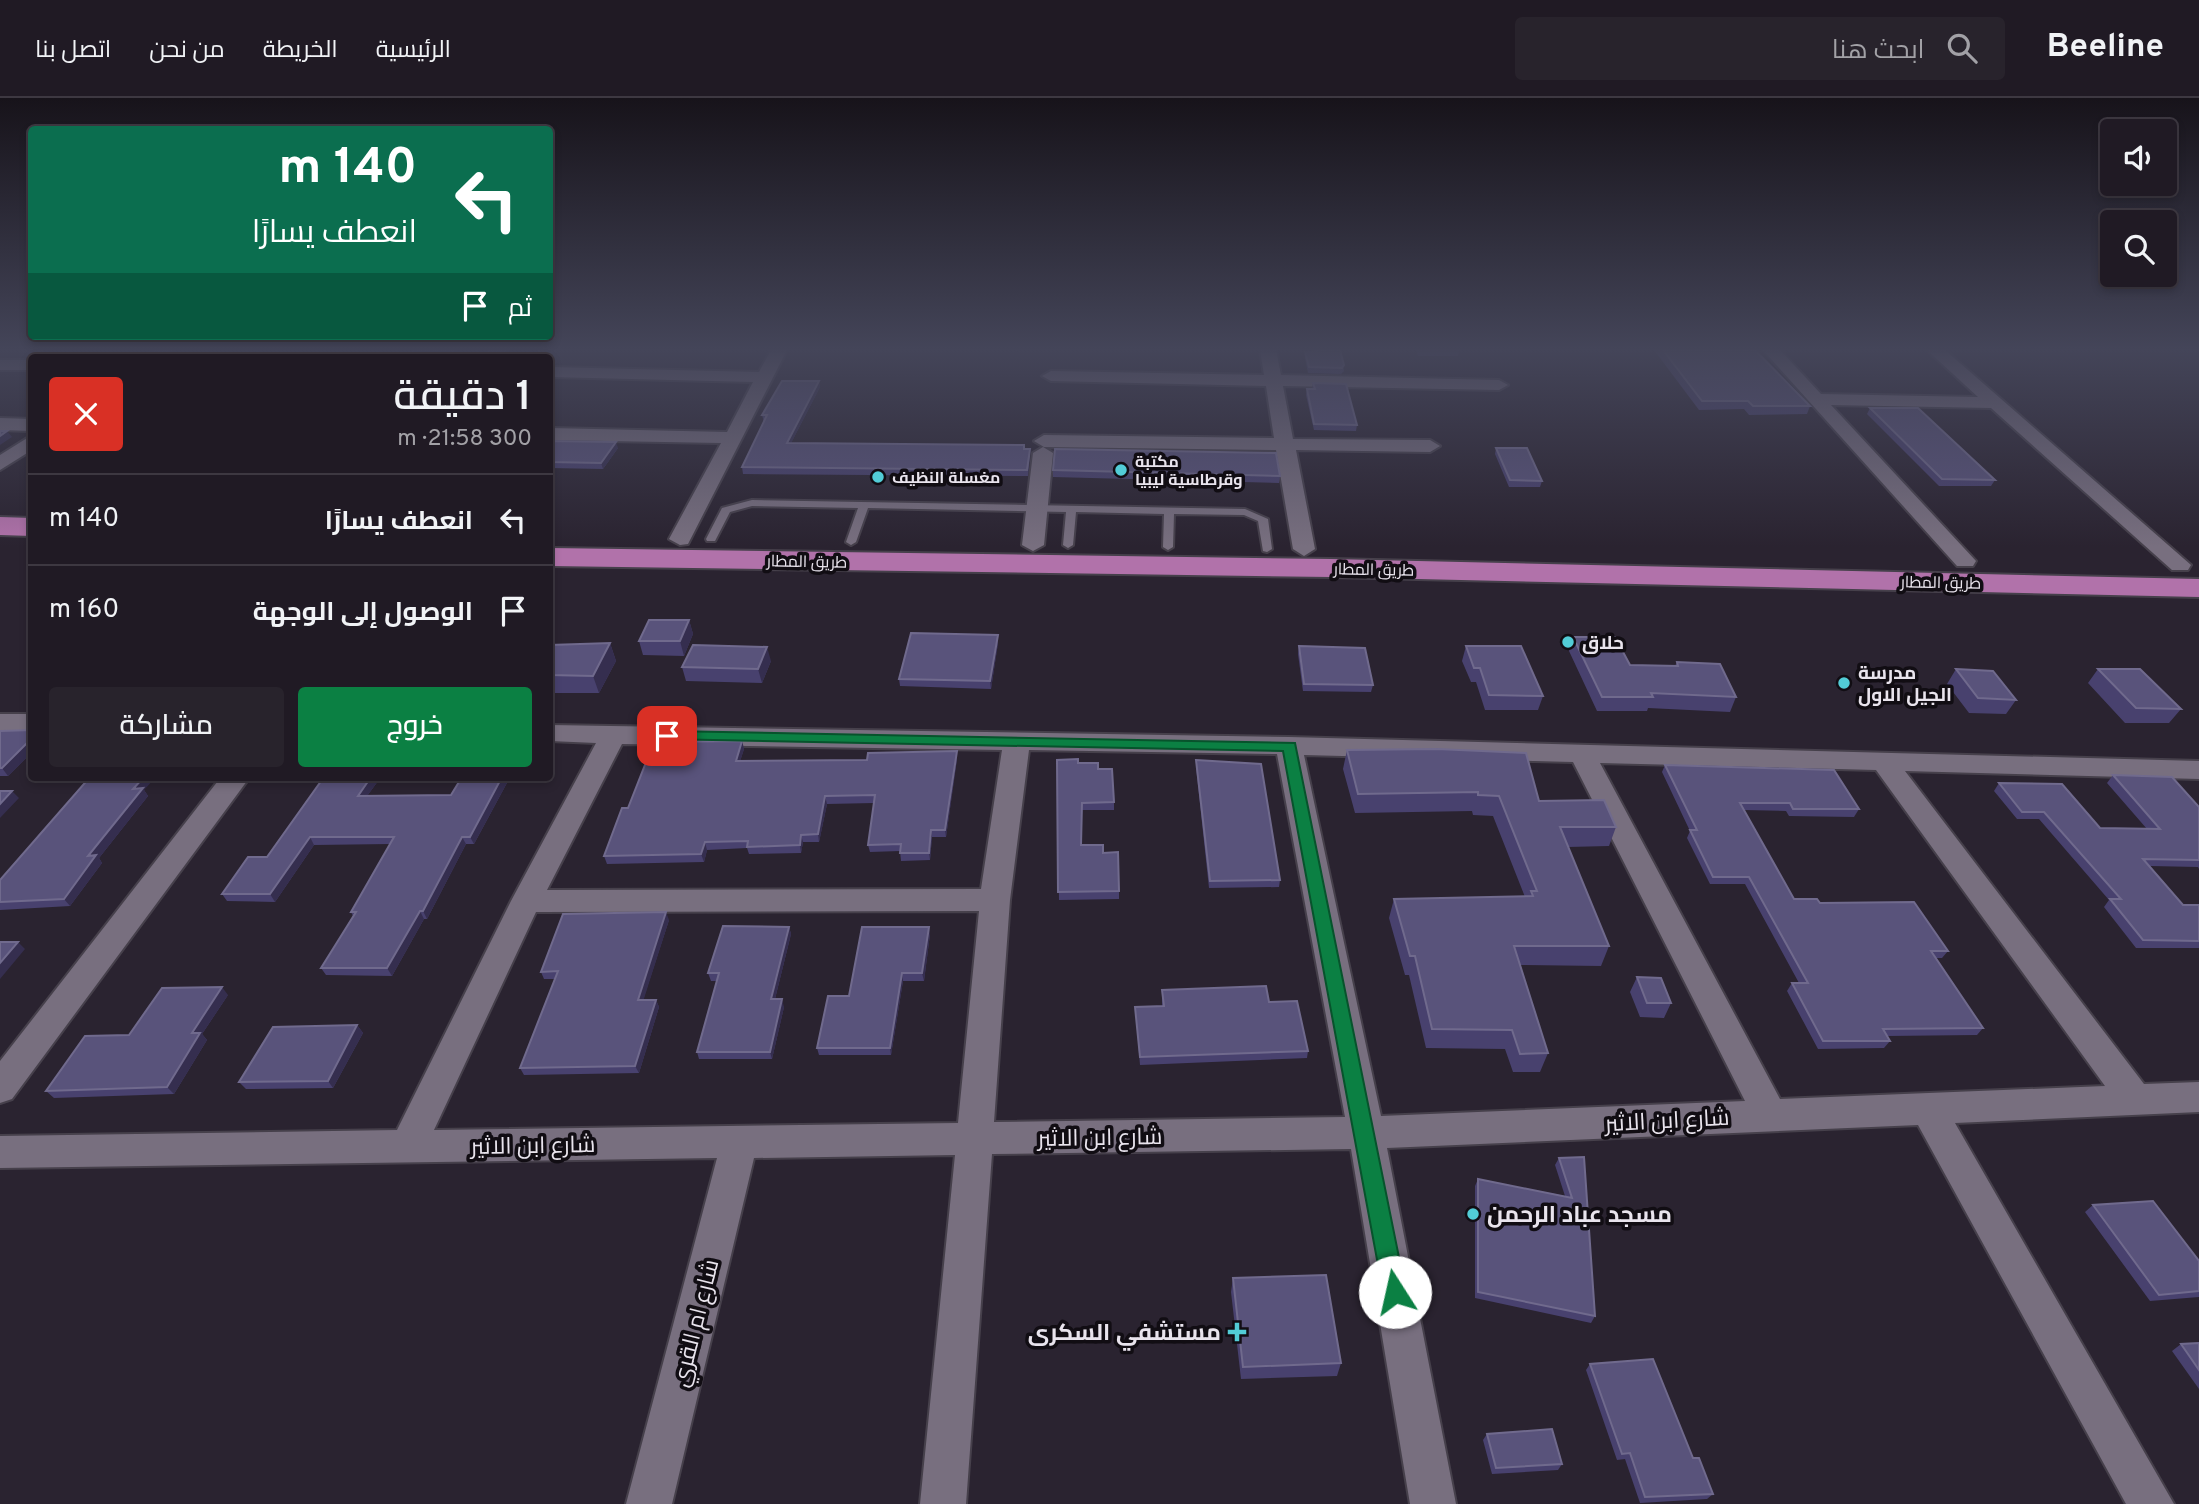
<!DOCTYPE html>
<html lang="ar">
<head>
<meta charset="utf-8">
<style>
	:root { --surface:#201a24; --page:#28232c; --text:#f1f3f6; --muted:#a2a1a6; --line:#3d3841; --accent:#0b8043 }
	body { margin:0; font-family:Overpass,Cairo,sans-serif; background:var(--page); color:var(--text); direction:rtl; height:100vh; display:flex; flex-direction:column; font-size:26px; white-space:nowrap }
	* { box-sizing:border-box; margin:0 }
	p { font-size:23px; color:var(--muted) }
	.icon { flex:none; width:38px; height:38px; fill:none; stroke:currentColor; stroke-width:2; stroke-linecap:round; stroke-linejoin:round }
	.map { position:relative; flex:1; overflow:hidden; direction:ltr }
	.details { position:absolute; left:28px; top:256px; width:525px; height:427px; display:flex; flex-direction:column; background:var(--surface); border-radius:7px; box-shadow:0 4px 10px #0003,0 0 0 2px var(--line); direction:rtl }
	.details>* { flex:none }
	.hud { position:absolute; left:28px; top:28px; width:525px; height:214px; border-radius:7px; box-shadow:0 4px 10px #0003,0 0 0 2px var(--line); direction:rtl; background:#0b6e4f; color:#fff; overflow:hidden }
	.controls { position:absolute; left:2100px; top:21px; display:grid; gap:14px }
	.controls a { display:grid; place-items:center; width:77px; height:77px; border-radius:7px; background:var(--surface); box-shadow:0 4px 10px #0003,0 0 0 2px var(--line); font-size:35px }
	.pin { position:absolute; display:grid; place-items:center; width:60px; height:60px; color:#fff; margin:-30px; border-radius:14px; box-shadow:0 4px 10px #0006 }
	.me { position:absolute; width:77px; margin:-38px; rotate:350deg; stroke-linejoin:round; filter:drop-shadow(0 0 5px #0008) }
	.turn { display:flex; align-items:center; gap:24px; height:147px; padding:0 21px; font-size:32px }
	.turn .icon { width:91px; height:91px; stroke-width:2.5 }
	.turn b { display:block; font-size:49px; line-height:60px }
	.then { display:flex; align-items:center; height:66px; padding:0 21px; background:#0003; gap:14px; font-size:26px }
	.round { display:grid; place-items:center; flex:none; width:74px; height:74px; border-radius:7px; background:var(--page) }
	.headline { display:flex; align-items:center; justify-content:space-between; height:119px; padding:0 21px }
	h1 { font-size:42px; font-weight:600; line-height:52px }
	.button { display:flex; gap:14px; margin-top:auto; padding:14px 21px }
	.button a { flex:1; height:80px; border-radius:7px; background:var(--accent); color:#fff; font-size:28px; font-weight:600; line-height:80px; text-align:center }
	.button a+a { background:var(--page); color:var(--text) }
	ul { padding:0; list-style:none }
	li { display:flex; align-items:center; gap:21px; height:91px; padding:0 21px; border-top:2px solid var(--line) }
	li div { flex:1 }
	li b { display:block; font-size:26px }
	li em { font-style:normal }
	header { display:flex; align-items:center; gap:42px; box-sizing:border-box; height:98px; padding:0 35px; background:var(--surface); border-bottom:2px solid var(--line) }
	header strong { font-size:33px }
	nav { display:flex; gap:38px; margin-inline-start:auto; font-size:24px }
	.search { width:490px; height:63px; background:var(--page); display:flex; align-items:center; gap:18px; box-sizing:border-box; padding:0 24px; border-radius:7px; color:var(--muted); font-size:26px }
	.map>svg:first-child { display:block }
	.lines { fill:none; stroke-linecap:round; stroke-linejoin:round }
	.lane-casing { stroke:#46404b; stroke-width:4 }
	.street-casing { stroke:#46404b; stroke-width:4 }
	.highway-casing { stroke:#46404b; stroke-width:4 }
	.lane { fill:#786f7f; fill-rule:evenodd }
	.street { fill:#786f7f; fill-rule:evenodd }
	.highway { fill:#b172aa; fill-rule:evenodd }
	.wall { fill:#48416e }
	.shaded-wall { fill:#352e4f }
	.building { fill:#59537b; stroke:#706a8d; stroke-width:2 }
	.route { fill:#0b8043; stroke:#07532c; stroke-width:2 }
	.poi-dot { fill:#52ccd6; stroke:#110d13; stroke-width:2.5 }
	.labels { text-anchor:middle; stroke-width:7; stroke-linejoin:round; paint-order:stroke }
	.far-poi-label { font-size:16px; font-weight:bold; fill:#e9e4ed; stroke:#110d13; text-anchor:start }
	.far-street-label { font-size:16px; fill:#e9e4ed; stroke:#110d13 }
	.poi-label { font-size:19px; font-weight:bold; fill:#e9e4ed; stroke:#110d13; text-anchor:start }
	.near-street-label { font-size:23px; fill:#e9e4ed; stroke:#110d13 }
	.near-poi-label { font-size:23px; font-weight:bold; fill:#e9e4ed; stroke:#110d13; text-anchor:start }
</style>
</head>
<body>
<header>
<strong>Beeline</strong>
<div class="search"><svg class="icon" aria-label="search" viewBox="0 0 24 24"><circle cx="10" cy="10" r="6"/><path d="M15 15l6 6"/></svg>ابحث هنا</div>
<nav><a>الرئيسية</a><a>الخريطة</a><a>من نحن</a><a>اتصل بنا</a></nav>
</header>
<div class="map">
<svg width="2199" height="1406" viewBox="0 0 2199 1406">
	<rect width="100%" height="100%" fill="#2a2330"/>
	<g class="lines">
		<g class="lane-casing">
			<path id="lane" d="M752 402 1245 411 1268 421 1272 451 1267 454 1263 453 1258 423 1244 417 1174 416 1173 449 1168 452 1163 449 1164 416 1076 414 1073 447 1068 450 1063 447 1066 414 868 410 856 444 851 447 846 444 858 410 752 408 730 414 715 443H707L706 441 722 410Z"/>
		</g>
		<g class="street-casing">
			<path id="street" d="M153 252H172L165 259H145Z
				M489 252H506L501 259H483Z
				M771 252H787L688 446 680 447 669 441 721 345 550 342V330L727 334 753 284 550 279V269L759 274Z
				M1260 252H1276L1281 277 1499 282 1508 287 1499 292 1283 288 1293 341 1430 342 1440 348 1430 354 1296 352 1315 451 1304 458 1293 451 1276 352 1044 349 1034 343 1044 337 1274 340 1266 288 1051 283 1042 278 1051 273 1264 277Z
				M1763 252H1780L1821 296 1978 299 1927 252H1945L2191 467 2188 472H2172L1991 310 1831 307 1976 463 1973 468H1957Z
				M0 262H32V272H0Z
				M0 320 32 321V333L0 332Z
				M32 337V352L0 372V357Z
				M1043 349 1053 355 1044 447 1033 453 1022 447 1033 355Z
				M0 616H32V632H0Z
				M550 627 1289 639 2199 663V681L1905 673 2144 986 2199 984V1014L1955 1025 2174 1406H2126L1918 1027 1387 1050 1456 1406H1410L1351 1051 992 1056 966 1406H920L955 1057 754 1060 672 1406H626L717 1060 0 1070V1038L397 1032 511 803 596 645 550 643ZM622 646 1002 652 981 791 547 792ZM1029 652 1277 656 1345 1019 994 1024 1010 802ZM1304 657 1573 664 1745 1003 1381 1018ZM1600 665 1876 672 2105 988 1780 1001ZM979 813 958 1025 434 1032 536 814Z
				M221 679H250L12 1001 0 1005V963Z"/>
		</g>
		<g class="highway-casing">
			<path id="highway" d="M0 419 32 420V438L0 437Z
				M550 450 1331 461 2199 481V499L1331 479 550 468Z"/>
		</g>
		<use href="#lane" class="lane"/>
		<use href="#street" class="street"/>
		<use href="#highway" class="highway"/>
	</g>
	<path class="wall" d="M1314 252H1340L1344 273 1341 276 1308 275 1305 260V254H1314Z
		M1416 252H1459L1458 258H1418Z
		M1654 252H1757L1756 253 1810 308 1807 316 1749 317 1744 311 1699 312Z
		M819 283 820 289 791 345 1025 351 1030 357 1028 378 743 376 742 369 764 324 762 317Z
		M1313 285 1357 327 1356 333 1314 332 1306 297 1307 291H1312Z
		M1870 310 1995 382 1991 388H1939L1867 316Z
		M550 343 618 350 603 371 550 370Z
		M1496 350 1542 383 1540 389H1509L1495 356Z
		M1053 372 1280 378 1279 385 1053 379Z
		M689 522 693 536 684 558 643 557 639 543Z
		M1573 539 1630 567 1675 568 1677 564 1736 599 1730 614 1648 610 1647 613H1597L1569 553Z
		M610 545 616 563 599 595H550V547Z
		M998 545 991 591 900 588 899 581Z
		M1299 548 1373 587 1371 594 1303 593 1298 556Z
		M1466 548 1543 598 1538 612H1485L1476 584H1471L1462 563Z
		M771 563 762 585 686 583 682 569Z
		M1956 571 2016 602 2006 616 1969 615 1947 586Z
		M2098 571 2181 611 2169 625H2125L2088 585Z
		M32 632V654L8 678H0V633Z
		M742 643 744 651 740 663 957 661 946 739H932L930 762 901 763 900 753 870 754 868 747 874 705 827 706 819 744H803L801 755 749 756 747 750 707 752 704 764 607 766 604 758 628 710Z
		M1347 652 1539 703 1616 729 1609 748 1568 749 1609 848 1601 868 1520 867 1548 955 1540 974H1513L1505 951 1426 950 1409 877H1405L1389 820 1394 801 1525 799 1493 718 1473 717 1472 713 1355 715 1343 671Z
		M1057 662 1098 671 1114 704V712H1082L1081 747 1103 755 1119 793V801L1059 802Z
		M1196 662 1280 782 1279 789 1209 790 1196 669Z
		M1665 667 1859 711 1854 719 1789 718 1786 713 1744 712 1794 801 1820 805 1948 853 1942 860H1936L1983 930 1977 937 1887 938 1890 943 1884 950 1818 951 1787 893 1792 885H1799L1745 786H1710L1687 740 1690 733 1662 674Z
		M2113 677 2199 709V771L2198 769 2150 768 2183 807H2199V850H2136L2104 809 2109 802 2039 721H2017L1994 693 1999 685 2100 730 2147 731 2107 685Z
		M324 679H381L367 698 451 697 462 679H536L534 683H508L474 746H466L427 821H424L392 878 326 877 321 870 353 818 351 814 390 746 314 747 275 804 227 803 222 796 267 759Z
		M144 692 148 698 99 760 102 765 70 808 0 812V782Z
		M669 822 643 902H656L659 909 639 975 524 977 520 970 555 881H544L541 874Z
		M789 829 791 836 775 901 784 909 772 961H699L697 954 717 883H711L708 875Z
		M930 836 924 883H903L891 957H819L817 950Z
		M1637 879 1671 905 1664 920 1640 919 1630 894Z
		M1162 892 1269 904 1308 953 1307 960 1140 967 1135 909 1162 908Z
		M228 897 202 936 207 942 174 996 54 1000 46 993 129 937Z
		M357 927 363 935 333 990 246 991 239 984Z
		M1584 1059 1595 1218 1591 1225 1475 1200V1088L1478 1081 1565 1098 1555 1067 1559 1060Z
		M2093 1107 2199 1163V1199L2150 1203 2085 1114Z
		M1233 1180 1341 1265 1337 1278 1241 1281 1231 1194Z
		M2199 1245V1291L2172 1253 2181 1246Z
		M1590 1266 1693 1360 1713 1396 1707 1401 1640 1405 1625 1361 1617 1362 1586 1272Z
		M1487 1336 1562 1366 1558 1372 1492 1376 1483 1342Z"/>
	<path class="shaded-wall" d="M455 252H464L456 259H447Z
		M819 283 820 289 788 351 787 345Z
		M7 333 12 339 0 347V338Z
		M616 344 618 350 603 371 601 365Z
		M689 522 693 536 684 558 680 543Z
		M998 537V545L991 591 990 583Z
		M610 545 616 563 599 595 593 578Z
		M767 549 771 563 762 585 758 571Z
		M32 640V654L8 678 2 670Z
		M742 643 744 651 738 670 736 663Z
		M957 653V661L946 739 945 732Z
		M144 679H156L144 692 148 698 99 760 102 765 70 808 64 801 88 758 133 691Z
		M371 679H381L362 705 358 698Z
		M502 679H506L508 683 474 746 470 739Z
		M12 693 19 700 0 720V706Z
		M825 698 827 706 819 744 818 736Z
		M931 732 932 739 930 762 929 755Z
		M801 737 803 744 801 755 800 747Z
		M310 739 314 747 275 804 270 796Z
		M462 739 466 746 427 821 423 813Z
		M705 744 707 752 704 764 701 756Z
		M420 813 424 821 392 878 387 870Z
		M666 814 669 822 641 910 638 902Z
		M789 829 791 836 773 909 771 901Z
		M929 829 930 836 924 883 922 875Z
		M18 844 25 851 0 881V865Z
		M902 875 903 883 891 957 890 950Z
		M222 889 228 897 202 936 207 942 174 996 167 989 192 935Z
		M782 901 784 909 772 961 770 954Z
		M656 902 659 909 639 975 635 968Z
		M357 927 363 935 333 990 328 983Z"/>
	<path class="building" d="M415 252H455L447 259H408Z
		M1316 252H1340L1344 267 1342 270 1309 269 1305 254H1317Z
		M1663 252H1755L1810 308H1753L1748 303H1702Z
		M782 283H819L787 345 1024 347V351H1030L1027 372 742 369 767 317H762Z
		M1313 285 1346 286 1357 327 1314 326 1307 291H1315Z
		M1870 310H1918L1995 382 1942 381Z
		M0 333H7L0 338Z
		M550 343 616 344 601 365 550 364Z
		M1496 350H1527L1542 383 1510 382Z
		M1055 351 1276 355 1280 378 1053 372Z
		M649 522H689L680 543H639Z
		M911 535 998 537 990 583 899 581Z
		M1573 539H1615L1630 567 1678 568 1677 564 1720 566 1736 599 1651 595 1653 599H1602Z
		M610 545 593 578 550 577V547Z
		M693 547 767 549 758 571 682 569Z
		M1299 548 1365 550 1373 587 1304 586Z
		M1466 548H1521L1543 598 1489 597 1480 570H1474Z
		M1956 571 1993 573 2016 602 1978 600Z
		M2098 571H2140L2181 611 2136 610Z
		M32 632V640L2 670H0V633Z
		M742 643 736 663 867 662 868 655 957 653 945 732H931L929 755H900L901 746 868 747 875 697 825 698 818 736 801 737 800 747 747 749 748 743 705 744 701 756 604 758 622 710H628L654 644Z
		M1437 651 1526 655 1539 703 1604 702 1616 729H1560L1609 848H1514L1548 955 1520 956 1512 932 1432 931 1415 858H1410L1394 801 1533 798 1531 793H1537L1499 698 1478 697V694L1358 696 1347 652Z
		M1078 661V665H1098V671H1112L1114 704 1082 705 1081 747H1103V755L1118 754 1119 793 1058 794 1057 662Z
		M1196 662 1261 666 1280 782 1210 783Z
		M1665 667 1834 672 1859 711H1793L1790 705H1740L1794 801H1817L1820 805 1914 804 1948 853H1931L1983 930 1883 931 1890 943H1823L1792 885H1808L1749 779H1713L1690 732H1697Z
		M2113 677 2172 679 2199 709V762L2143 761 2183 807H2199V843L2143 842 2110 801H2121L2044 714H2022L1999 685 2062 686 2100 730 2160 731Z
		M90 679H144L133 691 143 690 88 758 96 757 64 801 0 804V782Z
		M324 679H371L358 698 451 697 462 679H502L470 739H462L423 813H420L387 870H321L356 814H351L394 739H310L270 796H222L248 759H267Z
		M0 693H12L0 706Z
		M666 814 638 902H656L635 968 520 970 558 873 541 874 563 816Z
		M723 828 789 829 771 901H782L770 954H697L719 875H708Z
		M862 829H929L922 875H902L890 950H817L828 898H849Z
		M0 844H18L0 865Z
		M1637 879 1661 880 1671 905H1647Z
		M1266 888 1269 904 1297 903 1308 953 1140 959 1135 909 1164 908 1162 892Z
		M222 889 192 935H200L167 989 46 993 85 938 129 937 162 890Z
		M357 927 328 983 239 984 273 929Z
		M1584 1059 1595 1218 1478 1194V1081L1572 1100 1559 1060Z
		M2153 1103 2199 1163V1193L2159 1197 2093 1107Z
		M1326 1177 1341 1265 1243 1269 1233 1180Z
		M2199 1245V1272L2181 1246Z
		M1653 1261 1693 1360H1699L1713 1396 1645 1399 1630 1355 1622 1356 1590 1266Z
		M1552 1331 1562 1366 1496 1370 1487 1336Z"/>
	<linearGradient id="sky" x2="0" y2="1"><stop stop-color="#17131a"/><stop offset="0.56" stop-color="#444559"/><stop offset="1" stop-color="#444559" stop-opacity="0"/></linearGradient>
	<rect width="2199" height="449" fill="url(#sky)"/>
	<path class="route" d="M667 633 1295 645 1406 1194 1403 1202 1395 1205 1387 1202 1383 1194 1283 653 662 641V634Z"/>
	<g class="poi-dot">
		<circle cx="1121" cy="372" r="7"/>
		<circle cx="878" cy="379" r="7"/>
		<circle cx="1568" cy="544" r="7"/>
		<circle cx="1844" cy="585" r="7"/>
		<circle cx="1473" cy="1116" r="7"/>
		<path d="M1233.5 1223.5h7v7h7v7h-7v7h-7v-7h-7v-7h7z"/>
	</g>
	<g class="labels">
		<g class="far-poi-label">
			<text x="1135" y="369">مكتبة<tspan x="1135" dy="18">وقرطاسية ليبيا</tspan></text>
			<text x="892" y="385">مغسلة النظيف</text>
		</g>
		<g class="far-street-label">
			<text transform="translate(807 463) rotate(1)" y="6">طريق المطار</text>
			<text transform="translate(1374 471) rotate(1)" y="6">طريق المطار</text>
			<text transform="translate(1941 484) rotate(1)" y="6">طريق المطار</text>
		</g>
		<g class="poi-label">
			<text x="1582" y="551">حلاق</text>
			<text x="1858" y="581">مدرسة<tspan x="1858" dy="22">الجيل الاول</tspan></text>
		</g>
		<g class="near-street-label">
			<text transform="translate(1667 1022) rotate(-3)" y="8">شارع ابن الاثير</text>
			<text transform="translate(1100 1039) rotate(-1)" y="8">شارع ابن الاثير</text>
			<text transform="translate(533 1047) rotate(-1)" y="8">شارع ابن الاثير</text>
			<text transform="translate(695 1225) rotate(-76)" y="8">شارع ام القري</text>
		</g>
		<g class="near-poi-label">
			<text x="1487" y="1124">مسجد عباد الرحمن</text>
			<text x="1221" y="1242" text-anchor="end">مستشفي السكرى</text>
		</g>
	</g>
</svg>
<div class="controls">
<a><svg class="icon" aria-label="sound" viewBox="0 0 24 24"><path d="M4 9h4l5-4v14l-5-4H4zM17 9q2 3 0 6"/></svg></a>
<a><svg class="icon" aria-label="search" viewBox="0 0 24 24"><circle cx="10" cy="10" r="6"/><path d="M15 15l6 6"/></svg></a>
</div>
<div class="pin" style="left:667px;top:638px;background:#d93025"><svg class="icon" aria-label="arrive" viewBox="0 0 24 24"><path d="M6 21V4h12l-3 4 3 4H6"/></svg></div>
<svg class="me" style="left:1395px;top:1194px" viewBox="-20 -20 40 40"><circle r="19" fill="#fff"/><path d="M0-13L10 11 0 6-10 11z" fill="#0b8043"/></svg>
<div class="hud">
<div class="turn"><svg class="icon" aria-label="left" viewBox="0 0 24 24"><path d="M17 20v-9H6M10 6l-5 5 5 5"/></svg><div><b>140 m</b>انعطف يسارًا</div></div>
<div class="then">ثم<svg class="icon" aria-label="arrive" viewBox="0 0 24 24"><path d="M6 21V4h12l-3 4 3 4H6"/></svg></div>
</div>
<section class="details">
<div class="headline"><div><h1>1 دقيقة</h1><p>300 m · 21:58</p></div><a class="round" style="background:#d93025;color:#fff"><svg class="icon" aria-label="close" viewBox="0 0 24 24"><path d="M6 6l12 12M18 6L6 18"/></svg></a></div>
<ul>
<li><svg class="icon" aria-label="left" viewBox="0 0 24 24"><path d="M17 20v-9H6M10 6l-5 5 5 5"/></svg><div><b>انعطف يسارًا</b></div><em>140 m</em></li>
<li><svg class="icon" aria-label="arrive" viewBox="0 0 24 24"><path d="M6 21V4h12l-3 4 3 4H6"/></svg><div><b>الوصول إلى الوجهة</b></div><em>160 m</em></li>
</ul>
<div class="button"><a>خروج</a><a>مشاركة</a></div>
</section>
</div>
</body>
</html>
